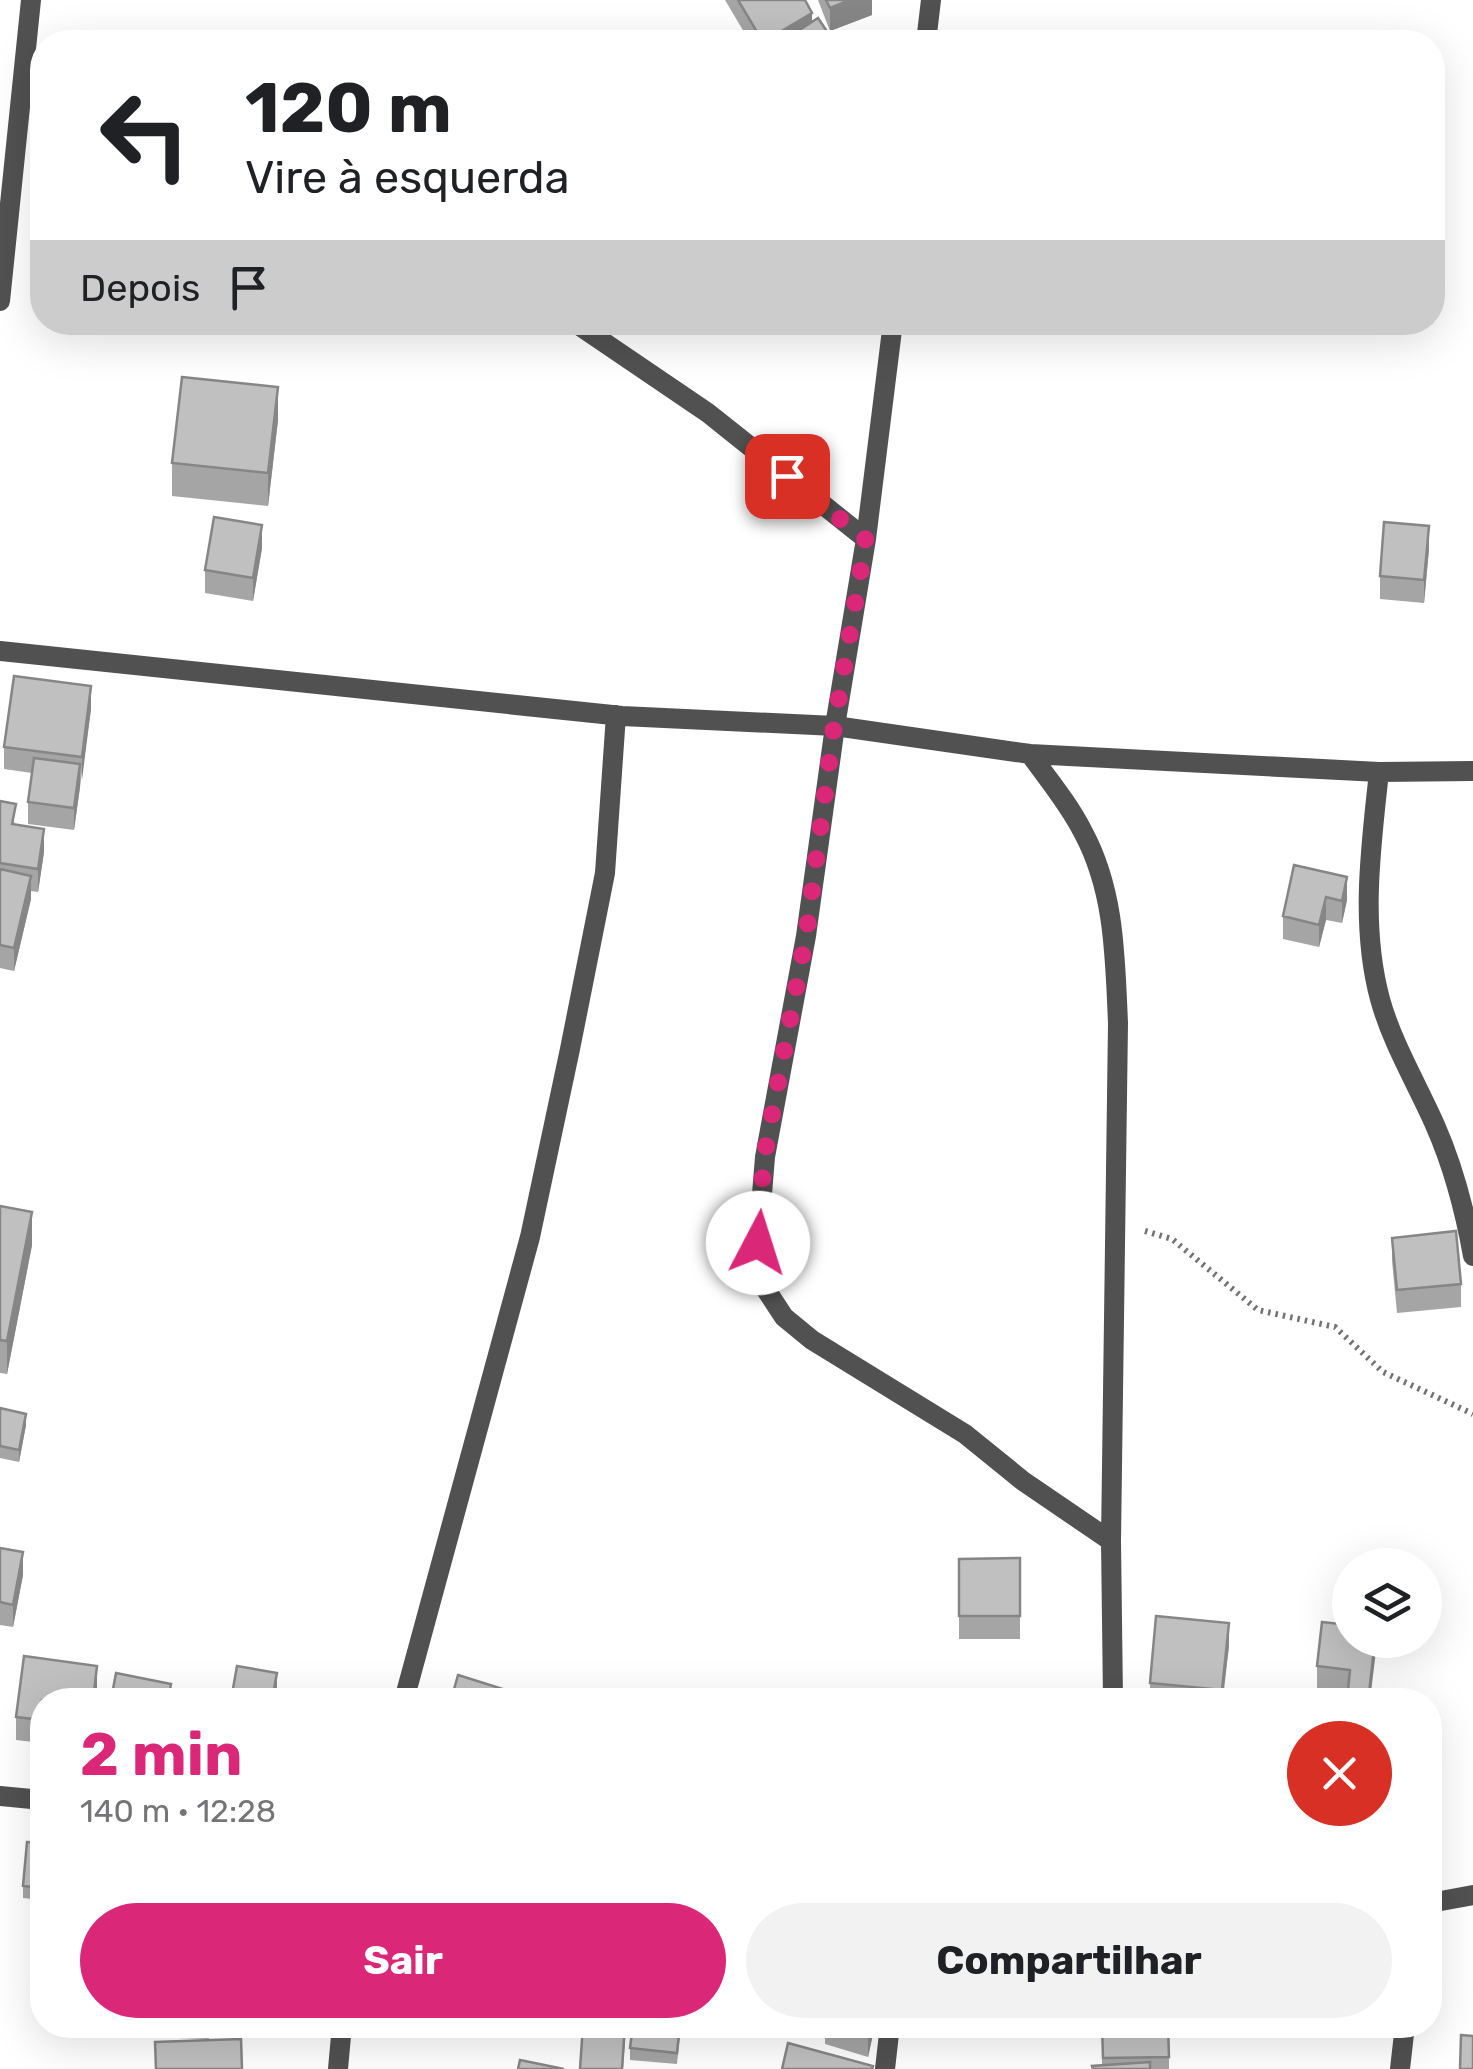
<!DOCTYPE html>
<html lang="pt">
<head>
<meta charset="utf-8">
<style>
	:root { --surface:#fff; --page:#f2f2f2; --text:#202124; --muted:#757577; --accent:#db2777 }
	body { margin:0; font-family:Rubik,sans-serif; background:var(--page); color:var(--text); height:100vh; display:flex; flex-direction:column; font-size:38px; white-space:nowrap }
	* { box-sizing:border-box; margin:0 }
	p { font-size:32px; color:var(--muted) }
	.icon { flex:none; width:55px; height:55px; fill:none; stroke:currentColor; stroke-width:2; stroke-linecap:round; stroke-linejoin:round }
	.map { position:relative; flex:1; overflow:hidden }
	.drawer { position:absolute; left:30px; top:1688px; width:1412px; height:350px; display:flex; flex-direction:column; background:var(--surface); border-radius:40px; box-shadow:0 10px 40px #0002 }
	.drawer>* { flex:none }
	.guide { position:absolute; left:30px; top:30px; width:1415px; height:305px; border-radius:40px; box-shadow:0 10px 40px #0002; background:#fff; color:var(--text); overflow:hidden }
	.tools { position:absolute; left:1332px; top:1548px; display:grid; gap:20px }
	.tools a { display:grid; place-items:center; width:110px; height:110px; border-radius:50%; background:var(--surface); box-shadow:0 10px 40px #0002; font-size:50px }
	.pin { position:absolute; display:grid; place-items:center; width:85px; height:85px; color:#fff; margin:-42px; border-radius:20px; box-shadow:0 5px 15px #0006 }
	.me { position:absolute; width:110px; margin:-55px; rotate:5deg; stroke-linejoin:round; filter:drop-shadow(0 0 8px #0008) }
	.turn { display:flex; align-items:center; gap:35px; height:210px; padding:0 50px; font-size:45px }
	.turn .icon { width:130px; height:130px; stroke-width:2.5 }
	.turn b { display:block; font-size:70px; line-height:85px }
	.then { display:flex; align-items:center; height:95px; padding:0 50px; background:#0003; gap:20px; font-size:38px }
	.round { display:grid; place-items:center; flex:none; width:105px; height:105px; border-radius:52px; background:var(--page) }
	.headline { display:flex; align-items:center; justify-content:space-between; height:170px; padding:0 50px }
	h1 { font-size:60px; font-weight:700; line-height:75px; color:var(--accent) }
	.action { display:flex; gap:20px; margin-top:auto; padding:20px 50px }
	.action a { flex:1; height:115px; border-radius:60px; background:var(--accent); color:#fff; font-size:40px; font-weight:700; line-height:115px; text-align:center }
	.action a+a { background:var(--page); color:var(--text) }
	.map>svg:first-child { display:block }
	.lines { fill:none; stroke-linecap:round; stroke-linejoin:round }
	.path { stroke:#737373; stroke-width:6; stroke-dasharray:2.5 5; stroke-linecap:butt }
	.street { stroke:#515151; stroke-width:20 }
	.wall { fill:#a5a5a5 }
	.shaded-wall { fill:#868686 }
	.building { fill:#c0c0c0; stroke:#868686; stroke-width:2.5 }
	.route { stroke:#db2777; stroke-width:18; stroke-dasharray:0 32.4 }
</style>
</head>
<body>
<div class="map">
<svg width="1473" height="2069" viewBox="0 0 1473 2069">
	<rect width="100%" height="100%" fill="#fff"/>
	<g class="lines">
		<path class="path" d="M1145 1231 1172 1239 1258 1310 1335 1327 1383 1372 1473 1414"/>
		<path class="street" d="M926 42 931 0
			M0 301 31 0
			M574 322 708 413 866 539
			M893 322 866 539 835 726 806 936 765 1157 758 1243 763 1285 784 1317 812 1340 965 1434 1023 1481 1111 1541
			M0 651 622 716 835 726 1030 754 1379 772 1473 771
			M1030 754C1048 779 1069 804 1083 832 1115 891 1115 958 1118 1023L1111 1541 1113 1700
			M1379 772C1371 846 1360 925 1380 999 1392 1043 1417 1084 1435 1125 1454 1168 1465 1211 1473 1256
			M404 1700 530 1237 570 1049 605 873 616 715
			M0 1796 42 1800
			M1430 1903 1473 1895
			M338 2069 342 2025
			M885 2069 890 2025
			M1400 2069 1405 2025"/>
	</g>
	<path class="wall" d="M725 0H805L812 22 834 42H750Z
		M818 0H872V15L830 31Z
		M278 420 268 506 172 496V463Z
		M262 548 253 601 205 593V570Z
		M1429 549 1424 603 1380 599V576Z
		M91 709 74 830 28 824V802L32 773 4 769V747Z
		M0 801 16 825 44 852 38 892 31 891V899L14 971 0 968Z
		M1294 865 1347 900 1342 923 1326 920 1319 947 1283 939V916Z
		M0 1206 32 1245 7 1374 0 1373Z
		M1392 1238 1461 1284V1307L1397 1313 1392 1261Z
		M0 1408 26 1425 19 1462 0 1458Z
		M0 1548 23 1575 13 1627 0 1625Z
		M1020 1558V1639H959V1559Z
		M1376 1640 1370 1700H1348V1693L1317 1689V1666Z
		M1229 1646 1223 1700H1150V1683Z
		M24 1656 97 1666 96 1700H42V1743L16 1740V1717Z
		M42 1843V1900L23 1898V1886Z
		M148 2025H209V2039L148 2037Z
		M681 2025 677 2064 630 2060V2048Z
		M825 2025H875L868 2057 825 2044Z
		M1102 2025 1169 2057V2069H1092L1102 2065Z"/>
	<path class="shaded-wall" d="M850 0H872V15L830 31V8Z
		M812 13V36L801 42H763Z
		M278 387V420L268 506V473Z
		M262 525V548L253 601V578Z
		M1429 526V549L1424 603V580Z
		M91 686V709L82 780V757Z
		M80 764V787L74 830V808Z
		M44 829V852L38 892V869Z
		M31 876V899L14 971V948Z
		M1347 877V900L1342 923V901Z
		M1326 897V920L1319 947V925Z
		M32 1212V1245L7 1374V1341Z
		M26 1414V1425L19 1462V1450Z
		M23 1552V1575L13 1627V1605Z
		M1229 1623V1646L1222 1700V1690Z
		M1375 1640H1376V1651L1370 1700H1369Z
		M97 1666V1688L96 1700H93Z
		M277 1673V1696L276 1700H272Z
		M625 2025H626L623 2069H622Z
		M870 2025H875L868 2057V2034Z"/>
	<path class="building" d="M738 0H805L812 13 763 42Z
		M826 0H850L830 8Z
		M818 18 834 42H781Z
		M182 377 278 387 268 473 172 463Z
		M214 517 262 525 253 578 205 570Z
		M1384 522 1429 526 1424 580 1380 576Z
		M14 676 91 686 82 757 4 747Z
		M34 758 80 764 74 808 28 802Z
		M0 801 16 804 12 824 44 829 38 869 0 863Z
		M1294 865 1347 877 1342 901 1326 897 1319 925 1283 916Z
		M0 869 31 876 14 948 0 945Z
		M0 1206 32 1212 7 1341 0 1340Z
		M1456 1231 1461 1284 1397 1290 1392 1238Z
		M0 1408 26 1414 19 1450 0 1446Z
		M0 1548 23 1552 13 1605 0 1602Z
		M1020 1558V1616H959V1559Z
		M1156 1616 1229 1623 1222 1690 1150 1683Z
		M1322 1622 1350 1625V1640H1375L1369 1693 1348 1690 1350 1670 1317 1666Z
		M24 1656 97 1666 93 1700H42V1720L16 1717Z
		M237 1666 277 1673 272 1700H231Z
		M116 1673 171 1684 168 1700H111Z
		M458 1675 506 1690 502 1700H451Z
		M27 1842 42 1843V1888L23 1886Z
		M583 2025H625L622 2069H580Z
		M633 2025H680L677 2053 630 2048Z
		M838 2025H870L868 2034Z
		M1102 2025H1168L1169 2057 1103 2058Z
		M1461 2035 1473 2036V2069H1460Z
		M241 2039 242 2069H156L155 2042Z
		M788 2043 873 2066 872 2069H782Z
		M520 2060 564 2069H518Z
		M1150 2062V2069H1093L1092 2066Z"/>
	<g class="lines">
		<path class="route" d="M758 1243 764 1157 806 936 834 726 866 540 787 476"/>
	</g>
</svg>
<div class="tools">
<a><svg class="icon" aria-label="layers" viewBox="0 0 24 24"><path d="M12 4l9 5-9 5-9-5zM3 14l9 5 9-5"/></svg></a>
</div>
<div class="pin" style="left:787px;top:476px;background:#d93025"><svg class="icon" aria-label="arrive" viewBox="0 0 24 24"><path d="M6 21V4h12l-3 4 3 4H6"/></svg></div>
<svg class="me" style="left:758px;top:1243px" viewBox="-20 -20 40 40"><circle r="19" fill="#fff"/><path d="M0-13L10 11 0 6-10 11z" fill="#db2777"/></svg>
<div class="guide">
<div class="turn"><svg class="icon" aria-label="left" viewBox="0 0 24 24"><path d="M17 20v-9H6M10 6l-5 5 5 5"/></svg><div><b>120 m</b>Vire à esquerda</div></div>
<div class="then">Depois<svg class="icon" aria-label="arrive" viewBox="0 0 24 24"><path d="M6 21V4h12l-3 4 3 4H6"/></svg></div>
</div>
<section class="drawer">
<div class="headline"><div><h1>2 min</h1><p>140 m · 12:28</p></div><a class="round" style="background:#d93025;color:#fff"><svg class="icon" aria-label="close" viewBox="0 0 24 24"><path d="M6 6l12 12M18 6L6 18"/></svg></a></div>
<div class="action"><a>Sair</a><a>Compartilhar</a></div>
</section>
</div>
</body>
</html>
